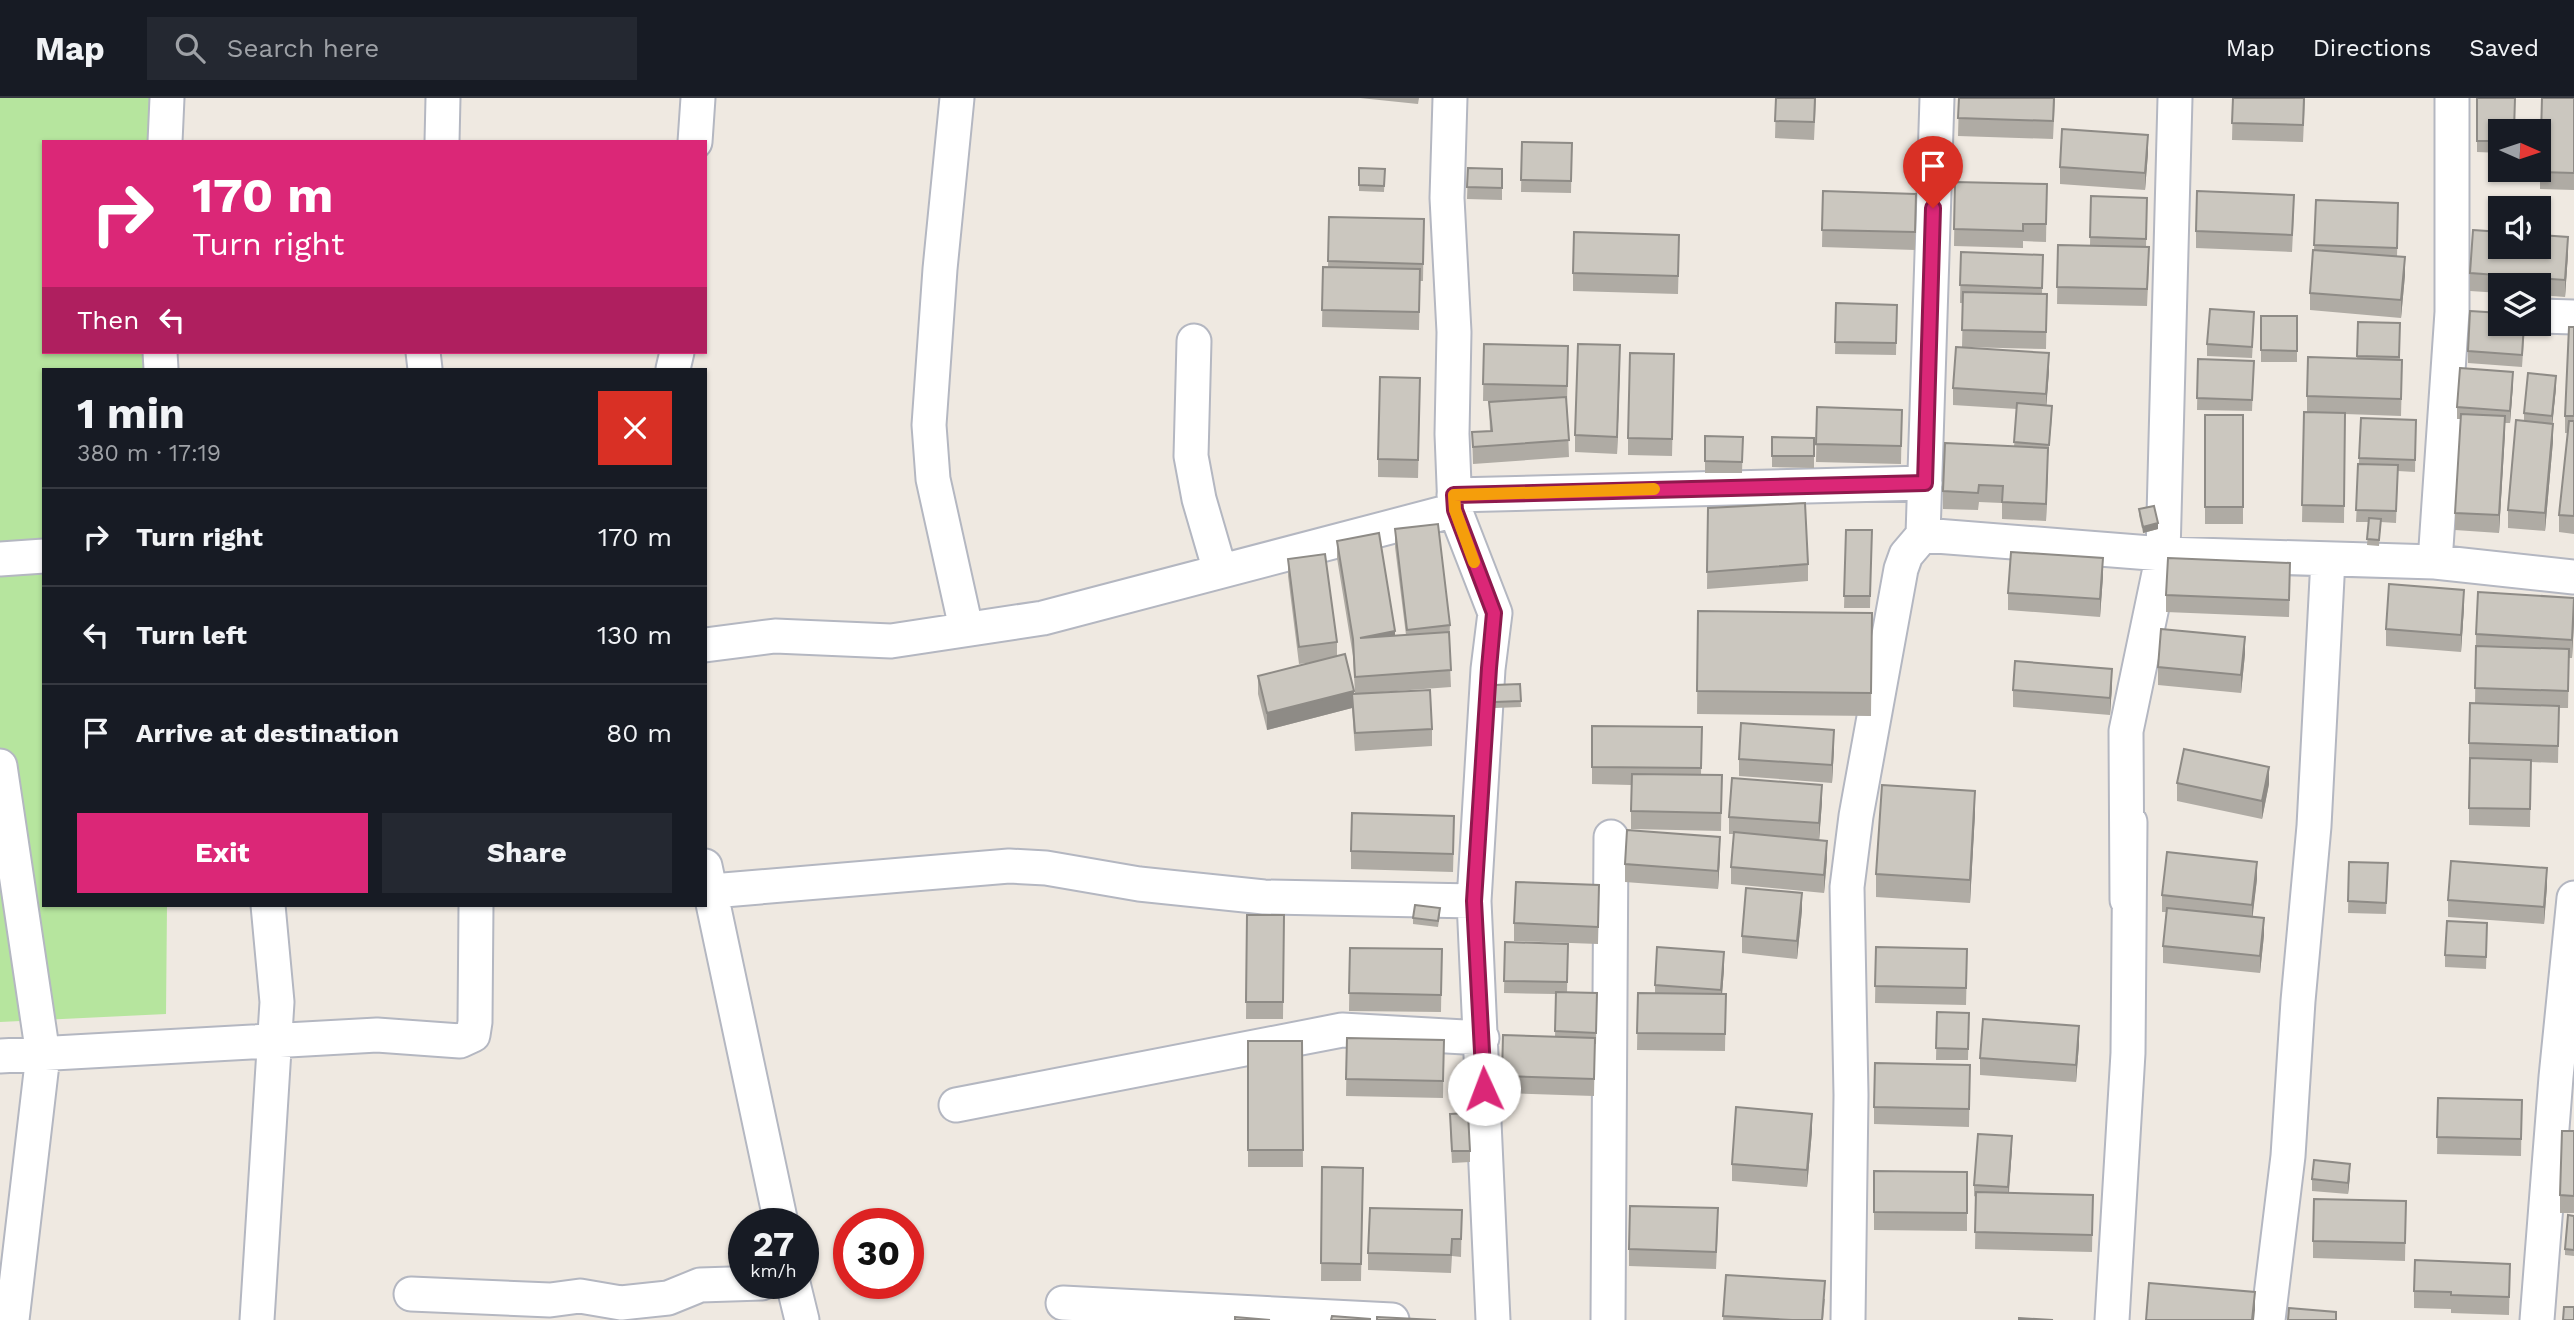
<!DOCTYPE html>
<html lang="en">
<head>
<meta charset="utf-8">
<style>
	:root { --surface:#171b24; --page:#242831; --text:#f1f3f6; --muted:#9ea1a6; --line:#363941; --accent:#db2777 }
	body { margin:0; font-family:"Work Sans",sans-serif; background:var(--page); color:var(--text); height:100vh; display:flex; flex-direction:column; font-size:26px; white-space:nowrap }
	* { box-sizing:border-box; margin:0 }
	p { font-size:23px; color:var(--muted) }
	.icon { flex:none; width:38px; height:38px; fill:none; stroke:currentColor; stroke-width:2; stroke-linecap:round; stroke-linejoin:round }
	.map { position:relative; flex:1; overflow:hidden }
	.details { position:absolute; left:42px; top:270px; width:665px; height:539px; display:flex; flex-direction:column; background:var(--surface); border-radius:0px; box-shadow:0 2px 5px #0004 }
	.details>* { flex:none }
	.hud { position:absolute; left:42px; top:42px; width:665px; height:214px; border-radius:0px; box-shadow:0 2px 5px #0004; background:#db2777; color:#fff; overflow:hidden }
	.needle { width:46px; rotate:93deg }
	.controls { position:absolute; left:2488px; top:21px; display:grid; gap:14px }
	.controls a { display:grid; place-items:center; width:63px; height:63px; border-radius:0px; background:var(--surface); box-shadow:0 2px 5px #0004; font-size:35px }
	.speed { position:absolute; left:728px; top:1110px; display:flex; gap:14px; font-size:35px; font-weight:700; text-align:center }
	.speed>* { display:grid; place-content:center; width:91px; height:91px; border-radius:50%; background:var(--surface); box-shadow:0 2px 5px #0004; line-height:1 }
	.speed small { font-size:18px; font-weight:400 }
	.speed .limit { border:10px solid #d22; background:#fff; color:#111 }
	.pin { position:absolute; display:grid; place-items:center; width:60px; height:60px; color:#fff; margin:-72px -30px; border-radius:50% 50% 50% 0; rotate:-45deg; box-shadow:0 0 7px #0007 }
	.pin .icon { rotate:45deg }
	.me { position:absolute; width:77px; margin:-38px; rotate:358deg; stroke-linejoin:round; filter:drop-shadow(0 0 5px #0008) }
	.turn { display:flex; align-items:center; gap:24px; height:147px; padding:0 35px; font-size:32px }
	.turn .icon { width:91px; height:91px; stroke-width:2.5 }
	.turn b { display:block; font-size:49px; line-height:60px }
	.then { display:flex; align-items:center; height:66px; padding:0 35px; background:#0003; gap:14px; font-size:26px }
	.round { display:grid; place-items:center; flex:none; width:74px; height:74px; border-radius:0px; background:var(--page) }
	.headline { display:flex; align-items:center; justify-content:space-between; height:119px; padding:0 35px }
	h1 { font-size:42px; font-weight:700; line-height:52px }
	.button { display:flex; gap:14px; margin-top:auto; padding:14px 35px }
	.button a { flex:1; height:80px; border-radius:0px; background:var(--accent); color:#fff; font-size:28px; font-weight:700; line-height:80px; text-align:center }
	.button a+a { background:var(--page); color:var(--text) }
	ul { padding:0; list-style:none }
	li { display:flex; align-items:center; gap:21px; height:98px; padding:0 35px; border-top:2px solid var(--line) }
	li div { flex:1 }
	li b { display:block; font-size:26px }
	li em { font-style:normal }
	header { display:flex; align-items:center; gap:42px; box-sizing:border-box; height:98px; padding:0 35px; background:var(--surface); border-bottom:2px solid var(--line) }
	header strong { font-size:33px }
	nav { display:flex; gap:38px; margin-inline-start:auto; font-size:24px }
	.search { width:490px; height:63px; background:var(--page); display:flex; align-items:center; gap:18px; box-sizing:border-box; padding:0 24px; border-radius:0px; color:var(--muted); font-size:26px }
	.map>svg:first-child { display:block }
	.green { fill:#b6e59e }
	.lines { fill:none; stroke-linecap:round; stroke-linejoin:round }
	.minor-casing { stroke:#b4b7c1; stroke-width:37 }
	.minor { stroke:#fff; stroke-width:33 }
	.wall { fill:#afaba4 }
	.shaded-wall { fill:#8e8b86 }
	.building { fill:#cbc7bf; stroke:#8e8b86; stroke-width:2 }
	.route-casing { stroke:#8e194d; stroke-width:18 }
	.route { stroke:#db2777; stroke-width:12 }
	.slow { stroke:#f59e0b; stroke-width:12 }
</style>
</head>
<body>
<header>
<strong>Map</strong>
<div class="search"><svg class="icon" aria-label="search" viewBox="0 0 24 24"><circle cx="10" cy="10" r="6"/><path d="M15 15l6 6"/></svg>Search here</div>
<nav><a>Map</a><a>Directions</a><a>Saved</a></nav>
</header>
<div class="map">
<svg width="2574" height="1222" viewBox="0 0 2574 1222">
	<rect width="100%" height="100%" fill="#efe9e1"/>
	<path class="green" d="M0 0H177V44H44V254H174V271H44V807H167L166 916 0 924Z"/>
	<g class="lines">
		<g class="minor-casing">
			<path id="minor" d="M957 0 940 171 929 327 933 381 966 530
				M1450 0 1447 100 1454 234 1452 336 1455 412 1495 515 1488 571 1474 803 1493 1222
				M1937 0 1923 437 2163 456 2435 464 2574 479
				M165 44 167 0
				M442 44 443 0
				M695 44 698 0
				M2539 218 2574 219
				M1194 243 1191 358 1199 401 1220 473
				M160 254 161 271
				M423 254 425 271
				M673 271 677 254
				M1454 397 1925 385
				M0 461 44 458
				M2435 464 2452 214V0
				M705 547 775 538 891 543 1043 520 1455 412
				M0 668 43 957 12 1222
				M705 768 781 1125
				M712 793 1009 768 1046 770 1139 786 1264 799 1474 803
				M0 958 377 937 460 943 473 937 475 924 476 807
				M956 1007 1342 932 1482 940
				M793 1185 802 1222
				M411 1196 550 1202 580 1198 621 1205 668 1200 700 1187 762 1185
				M1063 1205 1392 1222
				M257 1222 277 904 268 807
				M1608 1222 1611 739
				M1848 1222 1851 997 1847 789 1856 718 1901 471 1906 457 1923 437
				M2112 1222 2128 955 2130 724 2127 802 2126 633 2163 456 2175 0
				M2268 1222 2288 1058 2298 903 2314 728 2328 461
				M2537 1222 2556 979 2574 800"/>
		</g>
		<use href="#minor" class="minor"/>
	</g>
	<path class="wall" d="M1360 0H1419L1418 6Z
		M1776 0H1816L1814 42 1775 40Z
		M1959 0H2055L2053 41 1958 38Z
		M2233 0H2305L2303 44 2232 42Z
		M2477 0 2501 33V55L2477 54Z
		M2574 0V92L2540 91V74Z
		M1522 44 1572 45 1571 95 1521 94Z
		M2148 55 2145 92 2060 86V69Z
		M1359 70 1385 71 1384 94 1359 93Z
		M1468 70 1502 71V102L1467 101Z
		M1955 84 2047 86 2046 144 2023 143V150L1954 148Z
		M1823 93 1916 113 1915 152 1822 149Z
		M2091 98 2147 100 2146 149 2149 166 2147 208 2057 206 2058 147H2090Z
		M2316 102 2398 122 2397 159 2405 177 2401 220 2310 212V195L2314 152Z
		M2294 114 2292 154 2196 150V133Z
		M1329 119 1424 121 1423 183H1420L1419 232 1322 229 1323 169H1328Z
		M1961 154 2043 157 2042 196H2047L2046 251 1962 249 1963 205H1960Z
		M1679 155 1678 196 1573 193V175Z
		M2568 156 2565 199 2539 197V187H2501V195L2470 193V175Z
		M1836 205 1897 207 1896 257 1835 256Z
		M2261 218H2297V264H2261Z
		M2358 224 2400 225V262L2402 279 2401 318 2345 316 2344 425 2302 424 2304 314H2307V298L2357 261Z
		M2254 226 2252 260 2207 258V246Z
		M2525 226 2522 269 2468 265V253Z
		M2574 229V436L2559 434V417L2568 335H2565V318Z
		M1484 246 1568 265 1567 305 1569 359 1473 366 1472 334 1490 333 1489 304 1499 303H1483Z
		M2198 261 2254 263 2252 313 2197 312Z
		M1620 265 1617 356 1575 354V337Z
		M1674 273 1672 358 1628 357V340Z
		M2049 273 2046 308 2052 320 2048 358 2046 423 2002 421V405L1979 404 1978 412 1943 411V393L2014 349 2017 311 1953 307V290Z
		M2513 286 2510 325H2505L2499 435 2455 432V415L2461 321H2457V309Z
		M2556 290 2552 326 2553 343 2545 433 2508 430V412L2524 323V315Z
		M1420 298 1418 380 1378 379V361Z
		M1817 309 1902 312 1901 366 1816 364Z
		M2205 317H2243V426H2205Z
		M2361 320 2416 322 2415 374 2398 373 2396 425 2381 424 2379 448 2367 447 2369 424H2356Z
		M1705 338 1743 339 1742 375H1705Z
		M1772 339 1814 340V370L1772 369Z
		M1708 410 1808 466V483L1707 491Z
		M2139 411 2158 431 2143 435 2139 417Z
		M1395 431 1450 527 1449 544 1451 589 1355 596 1353 558 1337 460V443L1395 538 1406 537 1395 449Z
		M1846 432H1872L1870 510H1844Z
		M1288 461 1337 544V558L1354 596 1432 631V648L1355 653 1352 610 1267 632 1258 596V578L1315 564 1299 566 1288 478Z
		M2103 478 2100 519 2008 512V495Z
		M2290 482 2289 519 2166 514V497Z
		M2574 500 2572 560H2569L2568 610H2559L2558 665 2531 664 2530 729 2469 727V645L2475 606 2476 536Z
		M2464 509 2461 554 2386 548V531Z
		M1698 513 1872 515 1871 618 1697 616Z
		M2245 556 2241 595 2158 587V569Z
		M1520 586 1521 609 1495 610 1494 587Z
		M2112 588 2110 617 2013 609V592Z
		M1592 628 1702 629 1701 677H1722L1721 733 1631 731V687L1592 686Z
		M1834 649 1832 685 1739 678V661Z
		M2177 685 2269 686 2262 721 2177 703Z
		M1822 704 1819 742 1827 760 1824 795 1731 786V769L1734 736H1729V719Z
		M1975 715 1970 805 1876 799V776Z
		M1454 736 1453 774 1351 771V753Z
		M1720 757 1718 791 1625 784V766Z
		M2349 764 2388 765 2386 816 2348 815Z
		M2257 781 2252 819 2264 837 2260 875 2163 865V848L2166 814H2162V797Z
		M2547 788 2544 826 2448 819V802Z
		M1599 804 1598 846 1514 843V825Z
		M1802 812 1797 861 1742 855V838Z
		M1440 816 1438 829 1413 826V820Z
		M1247 817H1284L1283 921H1246Z
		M2487 836 2486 871 2445 869V857Z
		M1505 844 1568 846 1567 895H1597L1596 946H1595L1594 998 1502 995V978L1555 939 1556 896 1504 895Z
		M1876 849 1967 868 1966 907 1875 905Z
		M1350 850 1442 851 1441 914 1349 913Z
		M1724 871 1722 896H1726L1725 953 1637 952 1638 895H1655V887Z
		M1937 914 1969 915 1968 962H1936Z
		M1347 940 1444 942 1443 1000 1346 998Z
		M1248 943H1302L1303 1069H1248Z
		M2079 946 2076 984 1980 977V960Z
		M1970 967 1969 1029 1874 1026V1009Z
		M2438 1000 2522 1002 2521 1058 2437 1056Z
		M1450 1028 1470 1053V1064L1452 1065Z
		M1812 1033 1807 1089 1732 1083V1066Z
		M2574 1033V1115H2560V1097Z
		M2012 1050 2009 1095 2093 1097 2092 1154 1975 1151 1976 1099 1974 1098V1087Z
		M1322 1069 1363 1070 1361 1183H1321Z
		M1874 1073 1967 1074V1133L1874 1132Z
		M2350 1078 2348 1096 2312 1093V1081Z
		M2406 1103 2405 1163 2313 1160V1143Z
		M1462 1112 1461 1159 1452 1158 1451 1175 1368 1172V1155Z
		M2574 1118V1158L2565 1157V1151Z
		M1718 1128 1716 1171 1629 1168V1151Z
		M2510 1166 2509 1217 2451 1215V1211L2414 1210V1193Z
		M1726 1177 1825 1201 1823 1222H1723Z"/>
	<path class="shaded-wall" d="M2148 37V55L2145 92V75Z
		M2568 139V156L2565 199V182Z
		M2405 159V177L2401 220V202Z
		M1620 247V265L1617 356V339Z
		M2049 255V273L2046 313V296Z
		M2513 274V286L2510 325V313Z
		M2556 278V290L2552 330V318Z
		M2505 318V336L2499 435V417Z
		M2553 326V343L2545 433V415Z
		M2048 350V368L2046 423V406Z
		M2158 425V431L2143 435V429Z
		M2103 460V478L2100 519V501Z
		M2464 492V509L2461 554V537Z
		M2574 505V523L2572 560V542Z
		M1395 533V550L1360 540Z
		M2245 539V556L2241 595V577Z
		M2112 571V588L2110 617V600Z
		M1354 593V610L1352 596V610L1267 632V615Z
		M1834 632V649L1832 685V667Z
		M2269 669V686L2262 721V703Z
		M1822 687V704L1819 743V725Z
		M1975 693V715L1970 805V782Z
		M1720 739V757L1718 791V773Z
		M1827 743V760L1824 795V777Z
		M2257 764V781L2252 824V807Z
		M2547 770V788L2544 826V809Z
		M1802 795V812L1797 861V843Z
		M2264 820V837L2260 875V858Z
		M1724 854V871L1721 909V892Z
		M2079 928V946L2076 984V967Z
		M1812 1016V1033L1807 1089V1072Z
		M2012 1038V1050L2008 1101V1089Z
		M2350 1066V1078L2348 1096V1085Z
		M2255 1194V1212L2254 1222H2252Z"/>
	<path class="building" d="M1776 0H1815L1814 24 1775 23Z
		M1959 0H2054L2053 23 1958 20Z
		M2233 0H2304L2303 27 2232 25Z
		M2477 0H2515L2514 33H2501V43H2477Z
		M2542 0H2574V75L2540 74Z
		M2062 31 2148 37 2145 75 2060 69Z
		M1522 44 1572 45 1571 83 1521 82Z
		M1359 70 1385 71 1384 88 1359 87Z
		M1468 70 1502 71V90L1467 89Z
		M1955 84 2047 86 2046 126H2023V133L1954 131Z
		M1823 93 1916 96 1915 134 1822 132Z
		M2197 93 2294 97 2292 137 2196 133Z
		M2091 98 2147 100 2146 141 2090 139Z
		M2316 102 2398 105 2397 150 2314 147Z
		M1329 119 1424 121 1423 166 1328 163Z
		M2473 132 2501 134V149H2539V137L2568 139 2565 182 2470 175Z
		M1574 134 1679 137 1678 178 1573 175Z
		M2058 147 2149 149 2147 191 2057 189Z
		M2313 152 2405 159 2401 202 2310 195Z
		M1961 154 2043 157 2042 190 1960 187Z
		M1323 169 1420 171 1419 214 1322 212Z
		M1963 194 2047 196 2046 234 1962 232Z
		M1836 205 1897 207 1896 245 1835 244Z
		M2210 211 2254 214 2252 249 2207 246Z
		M2470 213 2501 215V226H2524L2522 257 2468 253Z
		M2261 218H2297V253L2261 252Z
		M2358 224 2400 225 2399 259 2357 258Z
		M2569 229H2574V318H2565Z
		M1484 246 1568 248 1567 288 1483 286Z
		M1578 246 1620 247 1617 339 1575 337Z
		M1956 249 2049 255 2046 296 1953 290Z
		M1630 255 1674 256 1672 341 1628 340Z
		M2308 259 2402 262 2401 301 2307 298Z
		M2198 261 2254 263 2252 302 2197 300Z
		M2460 270 2513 274 2510 313 2457 309Z
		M2528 275 2556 278 2552 318 2524 315Z
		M1380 279 1420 280 1418 362 1378 361Z
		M1566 299 1569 342 1473 349 1472 334 1492 333 1489 304Z
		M2017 305 2052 308 2049 347 2014 344Z
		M1817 309 1902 312 1901 348 1816 346Z
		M2304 314 2345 315 2344 408 2302 407Z
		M2461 316 2505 318 2499 417 2455 415Z
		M2205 317H2243V409H2205Z
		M2361 320 2416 322 2415 362 2359 360Z
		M2516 322 2553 326 2545 415 2508 412Z
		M2569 323H2574V418L2559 417Z
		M1705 338 1743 339 1742 364 1705 363Z
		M1772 339 1814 340V358H1772Z
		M1945 345 2048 350 2046 406 2002 404 2003 388 1979 387 1978 395 1943 393Z
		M2358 366 2398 367 2396 413 2356 412Z
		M1805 405 1808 466 1707 474 1708 410Z
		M2154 408 2158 425 2143 429 2139 411Z
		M2369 420 2381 421 2379 442 2367 441Z
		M1438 426 1450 527 1407 532 1395 431Z
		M1846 432H1872L1870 498H1844Z
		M1379 435 1395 533 1360 540 1449 534 1451 572 1355 579 1353 541 1337 443Z
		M2011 454 2103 460 2100 501 2008 495Z
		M1325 456 1337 544 1299 549 1288 461Z
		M2168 460 2290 465 2289 502 2166 497Z
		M2389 486 2464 492 2461 537 2386 531Z
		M2478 494 2574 500 2572 542 2476 536Z
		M1698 513 1872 515 1871 595 1697 593Z
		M2161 531 2245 539 2241 577 2158 569Z
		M2476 548 2569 551 2568 593 2475 590Z
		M1345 556 1354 593 1267 615 1258 578Z
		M2015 563 2112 571 2110 600 2013 592Z
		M1520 586 1521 603 1495 604 1494 587Z
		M1430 592 1432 631 1355 635 1352 596Z
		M2470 605 2559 608 2558 648 2469 645Z
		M1741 625 1834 632 1832 667 1739 661Z
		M1592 628 1702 629 1701 670 1592 669Z
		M2184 651 2269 669 2262 703 2177 685Z
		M2470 660 2531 662 2530 711 2469 710Z
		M1632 676 1722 677 1721 715 1631 713Z
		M1732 680 1822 687 1819 725 1729 719Z
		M1882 687 1975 693 1970 782 1876 776Z
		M1352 715 1454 718 1453 756 1351 753Z
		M1627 732 1720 739 1718 773 1625 766Z
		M1734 734 1827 743 1824 777 1731 769Z
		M2167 754 2257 764 2252 807 2162 797Z
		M2451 763 2547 770 2544 809 2448 802Z
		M2349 764 2388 765 2386 805 2348 803Z
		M1516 784 1599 787 1598 829 1514 825Z
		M1746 790 1802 795 1797 843 1742 838Z
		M1415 807 1440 810 1438 823 1413 820Z
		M2167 810 2264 820 2260 858 2163 848Z
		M1247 817H1284L1283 904H1246Z
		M2447 823 2487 825 2486 859 2445 857Z
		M1505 844 1568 846 1567 884 1504 883Z
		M1657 849 1724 854 1721 892 1655 887Z
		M1876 849 1967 851 1966 890 1875 888Z
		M1350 850 1442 851 1441 897 1349 895Z
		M1556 894 1597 895 1596 935 1555 933Z
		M1638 895 1726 896 1725 936 1637 935Z
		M1937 914 1969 915 1968 951 1936 950Z
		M1983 921 2079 928 2076 967 1980 960Z
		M1503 937 1595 940 1594 981 1502 978Z
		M1347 940 1444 942 1443 983 1346 981Z
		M1248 943H1302L1303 1052H1248Z
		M1875 965 1970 967 1969 1011 1874 1009Z
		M2438 1000 2522 1002 2521 1041 2437 1039Z
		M1736 1009 1812 1016 1807 1072 1732 1066Z
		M1468 1015 1470 1053H1452L1450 1016Z
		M2562 1033H2574V1098L2560 1097Z
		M1978 1036 2012 1038 2008 1089 1974 1087Z
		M2314 1062 2350 1066 2348 1085 2312 1081Z
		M1322 1069 1363 1070 1361 1166 1321 1165Z
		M1874 1073 1967 1074V1115L1874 1114Z
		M1976 1094 2093 1097 2092 1137 1975 1134Z
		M2314 1101 2406 1103 2405 1145 2313 1143Z
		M1630 1108 1718 1110 1716 1154 1629 1151Z
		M1370 1110 1462 1112 1461 1141H1452L1451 1157 1368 1155Z
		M2568 1117 2574 1118V1152L2565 1151Z
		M2415 1162 2510 1166 2509 1199 2451 1197V1194L2414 1193Z
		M1726 1177 1825 1183 1822 1222H1792L1723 1218Z
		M2149 1185 2255 1194 2252 1222H2146Z
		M2564 1209H2574V1222H2563Z
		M2289 1210 2336 1214V1222H2288Z
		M1332 1218 1370 1221V1222H1331Z
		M1235 1219 1270 1222H1235Z
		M1377 1219 1436 1222H1377Z
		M2019 1220 2053 1222H2019Z"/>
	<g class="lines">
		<g class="route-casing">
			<path id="route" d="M1484 991 1474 803 1489 570 1494 515 1455 412 1454 397 1925 385 1933 110"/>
		</g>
		<use href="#route" class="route"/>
		<path class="slow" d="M1474 464 1455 412 1454 397 1654 391"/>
	</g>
</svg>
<div class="controls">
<a><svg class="needle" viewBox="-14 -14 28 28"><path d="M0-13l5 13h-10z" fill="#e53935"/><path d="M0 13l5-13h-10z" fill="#9ea1a6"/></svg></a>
<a><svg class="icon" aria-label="sound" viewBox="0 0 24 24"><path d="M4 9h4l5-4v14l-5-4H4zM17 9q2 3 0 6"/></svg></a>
<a><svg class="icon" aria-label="layers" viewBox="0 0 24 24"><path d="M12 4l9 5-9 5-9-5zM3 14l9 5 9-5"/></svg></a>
</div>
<div class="speed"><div>27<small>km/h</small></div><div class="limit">30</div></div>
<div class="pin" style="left:1933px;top:110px;background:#d93025"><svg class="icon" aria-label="arrive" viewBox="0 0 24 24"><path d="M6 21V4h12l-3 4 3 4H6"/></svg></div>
<svg class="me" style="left:1484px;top:991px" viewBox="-20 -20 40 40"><circle r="19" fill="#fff"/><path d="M0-13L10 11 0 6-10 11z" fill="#db2777"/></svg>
<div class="hud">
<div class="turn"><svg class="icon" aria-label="right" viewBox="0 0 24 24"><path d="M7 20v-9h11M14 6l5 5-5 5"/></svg><div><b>170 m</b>Turn right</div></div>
<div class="then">Then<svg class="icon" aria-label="left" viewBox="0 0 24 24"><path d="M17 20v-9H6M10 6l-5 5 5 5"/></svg></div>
</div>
<section class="details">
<div class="headline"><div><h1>1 min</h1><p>380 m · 17:19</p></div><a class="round" style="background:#d93025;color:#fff"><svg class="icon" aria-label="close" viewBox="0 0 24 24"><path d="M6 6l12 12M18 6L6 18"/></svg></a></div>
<ul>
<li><svg class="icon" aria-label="right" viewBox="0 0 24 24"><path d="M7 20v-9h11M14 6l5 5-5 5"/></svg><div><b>Turn right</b></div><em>170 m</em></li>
<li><svg class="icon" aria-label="left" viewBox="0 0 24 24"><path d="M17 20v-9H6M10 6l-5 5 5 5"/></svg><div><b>Turn left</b></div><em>130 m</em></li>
<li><svg class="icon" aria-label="arrive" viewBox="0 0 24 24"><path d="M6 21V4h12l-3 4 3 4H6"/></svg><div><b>Arrive at destination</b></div><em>80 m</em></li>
</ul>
<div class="button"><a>Exit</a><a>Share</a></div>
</section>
</div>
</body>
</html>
